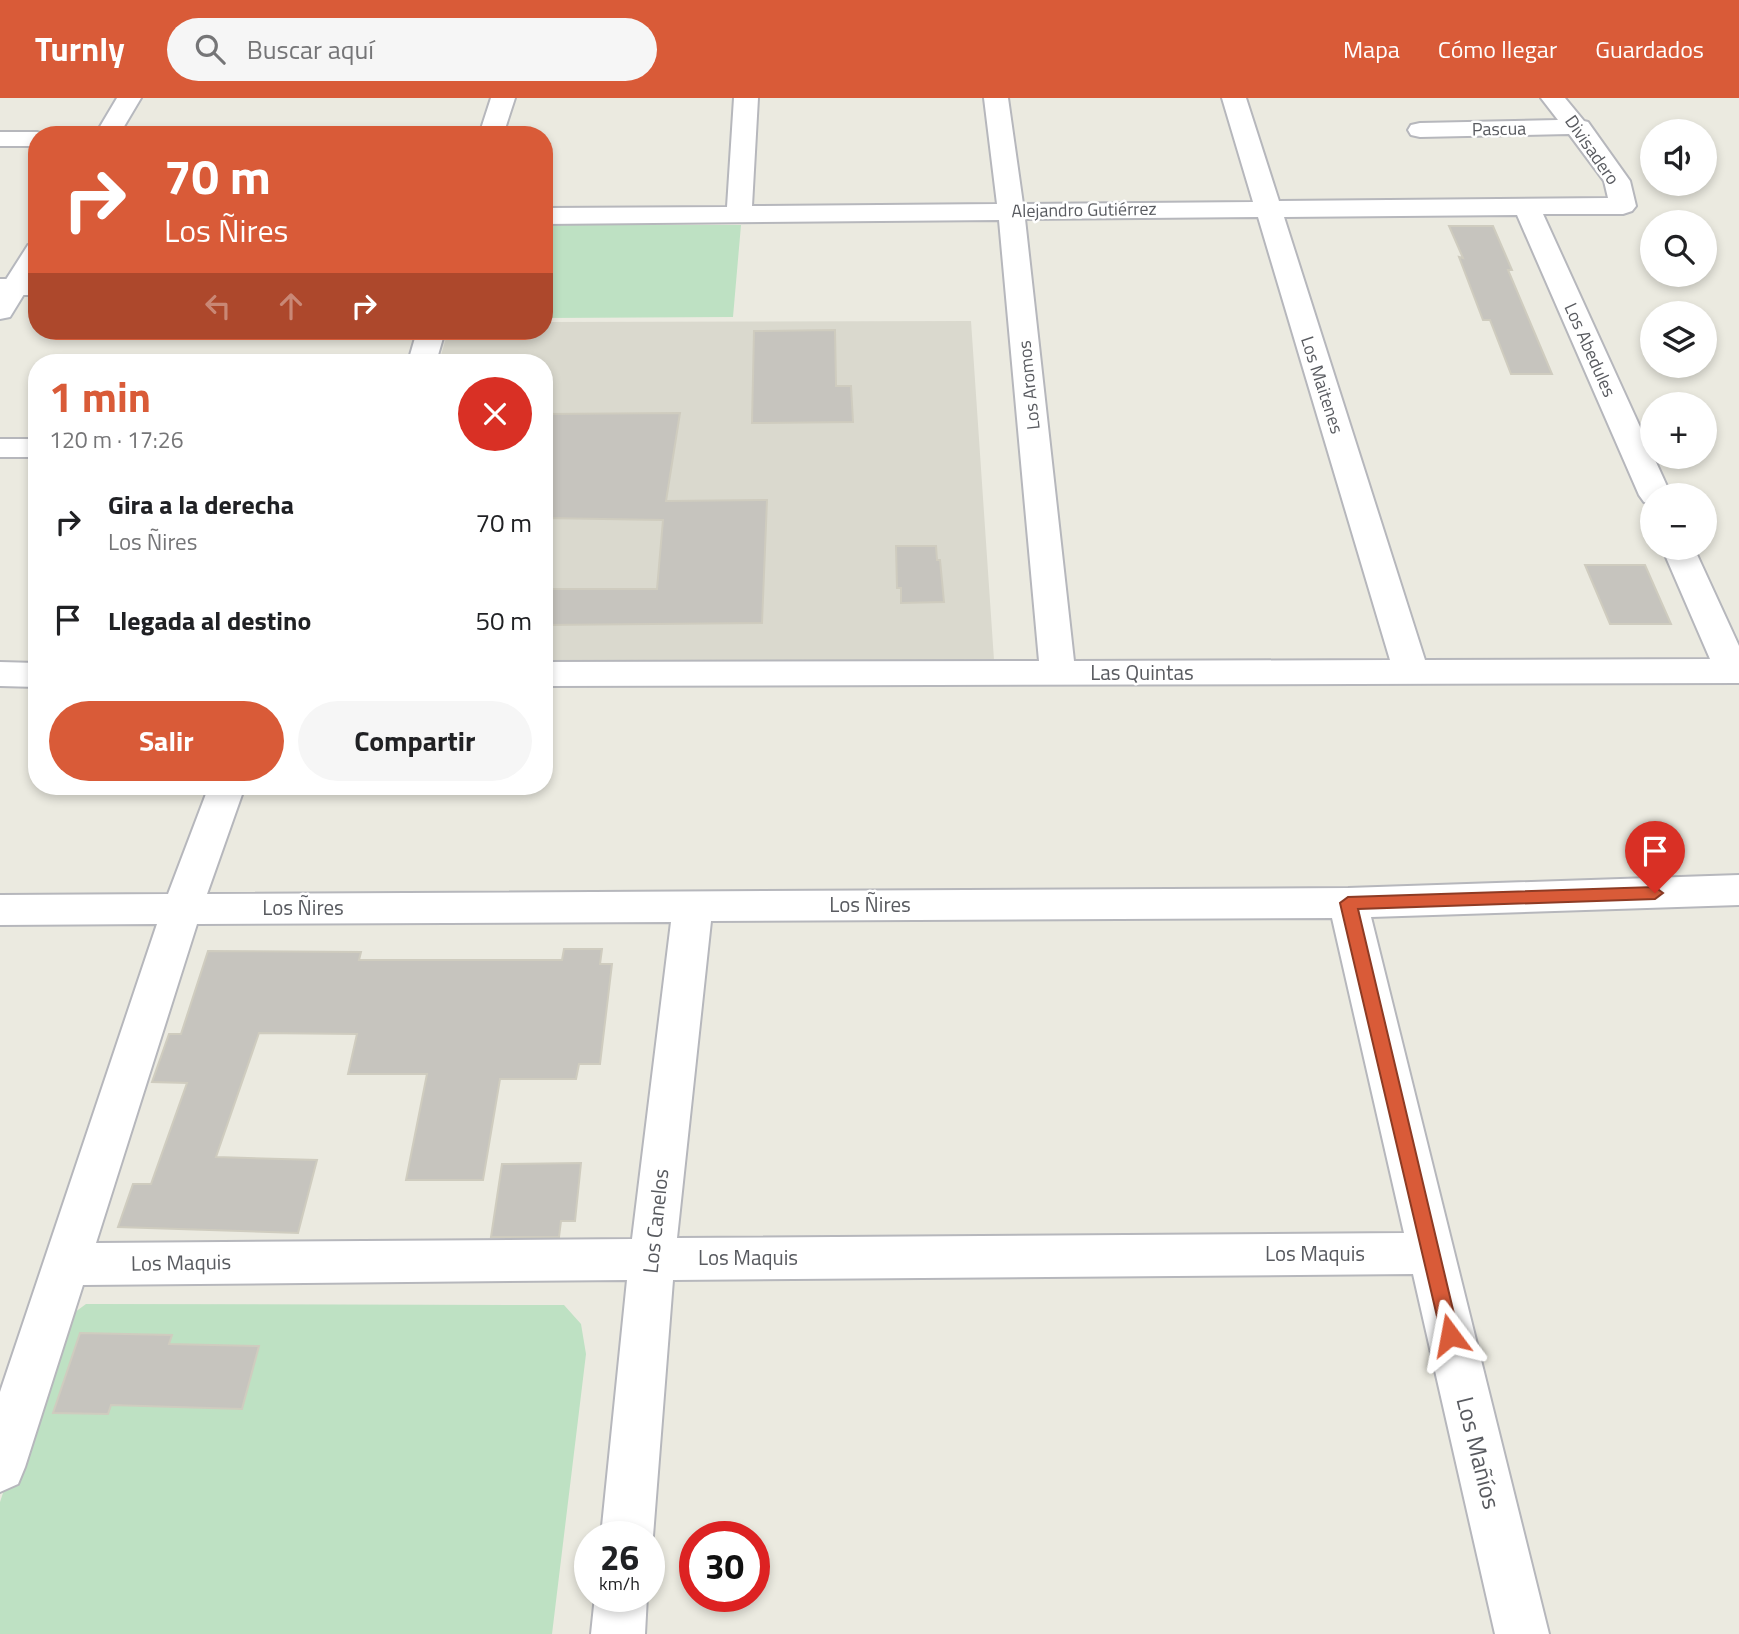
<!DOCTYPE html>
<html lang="es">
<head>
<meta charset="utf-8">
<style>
	:root { --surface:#fff; --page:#f6f6f6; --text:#202124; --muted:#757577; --accent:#d95b38 }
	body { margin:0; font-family:"Titillium Web",sans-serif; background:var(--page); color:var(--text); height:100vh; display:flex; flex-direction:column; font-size:26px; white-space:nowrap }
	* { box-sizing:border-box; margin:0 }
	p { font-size:23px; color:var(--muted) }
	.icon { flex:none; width:38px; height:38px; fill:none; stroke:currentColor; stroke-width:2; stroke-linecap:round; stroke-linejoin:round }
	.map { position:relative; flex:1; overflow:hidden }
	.details { position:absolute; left:28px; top:256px; width:525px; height:441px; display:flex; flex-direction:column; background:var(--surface); border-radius:28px; box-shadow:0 4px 10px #0003 }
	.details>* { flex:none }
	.banner { position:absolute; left:28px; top:28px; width:525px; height:214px; border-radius:28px; box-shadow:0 4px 10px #0003; background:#d95b38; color:#fff; overflow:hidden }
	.buttons { position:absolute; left:1640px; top:21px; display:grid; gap:14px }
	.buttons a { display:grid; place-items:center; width:77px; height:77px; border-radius:50%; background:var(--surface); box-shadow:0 4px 10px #0003; font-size:35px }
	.speed { position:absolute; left:574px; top:1423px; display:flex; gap:14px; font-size:35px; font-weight:700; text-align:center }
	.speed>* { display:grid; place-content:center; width:91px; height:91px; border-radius:50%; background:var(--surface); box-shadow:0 4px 10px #0003; line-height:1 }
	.speed small { font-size:18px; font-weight:400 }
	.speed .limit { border:10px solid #d22; background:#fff; color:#111 }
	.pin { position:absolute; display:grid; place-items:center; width:60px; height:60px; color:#fff; margin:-72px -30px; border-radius:50% 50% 50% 0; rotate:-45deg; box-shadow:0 0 7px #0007 }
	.pin .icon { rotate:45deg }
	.me { position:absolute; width:77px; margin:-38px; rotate:347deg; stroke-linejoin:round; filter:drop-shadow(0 0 5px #0008) }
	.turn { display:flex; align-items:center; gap:24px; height:147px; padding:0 21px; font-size:32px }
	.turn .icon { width:91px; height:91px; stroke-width:2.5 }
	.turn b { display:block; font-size:49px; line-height:60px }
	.lanes { display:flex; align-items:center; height:66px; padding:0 21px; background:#0003; justify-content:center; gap:35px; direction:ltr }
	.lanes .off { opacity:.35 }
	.round { display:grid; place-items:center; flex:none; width:74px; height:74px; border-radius:37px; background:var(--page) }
	.headline { display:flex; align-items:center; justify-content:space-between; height:119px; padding:0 21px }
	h1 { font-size:42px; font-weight:700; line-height:52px; color:var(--accent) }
	.cta { display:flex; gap:14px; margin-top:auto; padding:14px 21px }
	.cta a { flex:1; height:80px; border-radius:42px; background:var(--accent); color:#fff; font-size:28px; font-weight:700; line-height:80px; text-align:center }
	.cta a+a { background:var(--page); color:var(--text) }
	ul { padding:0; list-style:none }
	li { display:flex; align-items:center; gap:21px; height:98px; padding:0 21px }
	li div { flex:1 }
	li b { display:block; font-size:26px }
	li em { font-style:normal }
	header { display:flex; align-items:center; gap:42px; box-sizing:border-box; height:98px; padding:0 35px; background:var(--accent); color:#fff }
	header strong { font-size:33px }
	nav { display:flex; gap:38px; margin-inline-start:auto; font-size:24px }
	.search { width:490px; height:63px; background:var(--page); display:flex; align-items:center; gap:18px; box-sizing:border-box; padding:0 24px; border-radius:38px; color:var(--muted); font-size:26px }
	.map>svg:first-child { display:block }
	.education { fill:#dad9ce }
	.green { fill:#bee1c3 }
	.building { fill:#c6c4be; stroke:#cfccbf; stroke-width:2 }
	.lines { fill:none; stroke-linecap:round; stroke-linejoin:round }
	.minor-casing { stroke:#b6b7bc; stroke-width:4 }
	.secondary-casing { stroke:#b6b8be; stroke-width:4 }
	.minor { fill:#fff; fill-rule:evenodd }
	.secondary { fill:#fff; fill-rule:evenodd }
	.route { fill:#d95b38; stroke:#8d3b24; stroke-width:2 }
	.labels { text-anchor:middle; stroke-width:5; stroke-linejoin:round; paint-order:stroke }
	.far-street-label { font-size:18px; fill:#595b60; stroke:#fff }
	.street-label { font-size:21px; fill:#595b60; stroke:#fff }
	.near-street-label { font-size:24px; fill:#595b60; stroke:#fff }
</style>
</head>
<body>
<header>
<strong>Turnly</strong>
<div class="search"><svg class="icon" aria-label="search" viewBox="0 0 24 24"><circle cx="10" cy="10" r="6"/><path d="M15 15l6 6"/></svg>Buscar aquí</div>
<nav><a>Mapa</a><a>Cómo llegar</a><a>Guardados</a></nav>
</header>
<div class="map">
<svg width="1739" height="1536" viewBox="0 0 1739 1536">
	<rect width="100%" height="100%" fill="#ebeae0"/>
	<path class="education" d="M971 223 994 562H544V264H439L448 233H544V224Z"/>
	<path class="green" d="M544 127H741L733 219 544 220Z
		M86 1206 564 1207 581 1226 586 1256 552 1536H0V1404L59 1226Z"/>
	<path class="building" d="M1449 128H1493L1512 172H1508L1552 276H1511L1490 222H1483L1459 159 1463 160Z
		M835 232 836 288H851L853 324 752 325 754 233Z
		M680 315 666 403 767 402 762 525 544 527V491H657L663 422 544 420V316Z
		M896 448H936L937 462H940L944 504 901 505V490H897Z
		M1585 467H1645L1671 526H1610Z
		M564 851H602L600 866H612L600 966H579L576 981H500L483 1082H406L427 976H348L357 936 259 935 216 1059 317 1062 298 1135 118 1129 133 1086H151L187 985 152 984 169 936H181L208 853 361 854 359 862H562Z
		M581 1065 575 1123H561L559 1139H491L502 1066Z
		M80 1235 172 1237 169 1246 259 1248 242 1311 111 1307 108 1316 53 1315Z"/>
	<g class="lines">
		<g class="minor-casing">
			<path id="minor" d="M491 0H515L503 37H479Z
				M734 0H758L752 108 997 106 984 0H1008L1023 106 1253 104 1222 0H1246L1279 103 1608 100 1604 83 1569 36 1420 39 1411 37 1408 32 1411 27 1420 25 1558 22 1541 0H1565L1584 23 1588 24 1630 83 1636 108 1632 113 1623 116H1543L1671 397H1652V406L1644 404 1639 397 1517 117 1284 119 1425 562 1710 561 1662 450H1694L1739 548V585L544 588V564L1039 563 999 122 544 126V110L727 109ZM1258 119 1390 562 1074 563 1025 121Z
				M0 34H37L46 37H37V48H0Z
				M0 181H37V197H0Z
				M417 233H445L436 264H408Z
				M0 341H37V359H0Z
				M0 564 37 565V589L0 588Z
				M209 688H245L207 796 1348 790 1739 777V807L1371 819 1549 1536H1495L1413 1176 673 1182 653 1438 649 1446V1438H601L627 1182 83 1187 25 1369 18 1386 0 1394V1294L157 826 0 827V797L168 796ZM1332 820 1404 1135 677 1140 711 823ZM671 824 632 1141 96 1145 197 826Z
				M595 1498H647L645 1536H591Z"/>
		</g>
		<g class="secondary-casing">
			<path id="secondary" d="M117 0H141L119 37H95Z
				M37 145V175L10 219 0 221V191L28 147Z"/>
		</g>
		<use href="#minor" class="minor"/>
		<use href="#secondary" class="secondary"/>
	</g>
	<path class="route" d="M1655 789 1663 795 1655 801 1358 811 1459 1237 1456 1244 1450 1246 1443 1244 1340 805 1348 799Z"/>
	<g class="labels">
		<g class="far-street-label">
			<text transform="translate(1499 31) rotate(-1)" y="6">Pascua</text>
			<text transform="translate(1592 52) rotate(55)" y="6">Divisadero</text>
			<text transform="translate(1084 112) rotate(-1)" y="6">Alejandro Gutiérrez</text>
			<text transform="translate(1590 252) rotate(66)" y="6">Los Abedules</text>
			<text transform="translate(1029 287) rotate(-96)" y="6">Los Aromos</text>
			<text transform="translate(1322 287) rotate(72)" y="6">Los Maitenes</text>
		</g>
		<g class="street-label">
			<text x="1142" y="582">Las Quintas</text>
			<text x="870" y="814">Los Ñires</text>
			<text x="303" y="817">Los Ñires</text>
			<text transform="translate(656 1123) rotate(-84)" y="7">Los Canelos</text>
			<text x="1315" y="1163">Los Maquis</text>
			<text x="748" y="1167">Los Maquis</text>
			<text transform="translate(181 1165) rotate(-1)" y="7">Los Maquis</text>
		</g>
		<g class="near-street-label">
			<text transform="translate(1478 1355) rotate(76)" y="8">Los Mañíos</text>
		</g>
	</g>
</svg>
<div class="buttons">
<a><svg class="icon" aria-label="sound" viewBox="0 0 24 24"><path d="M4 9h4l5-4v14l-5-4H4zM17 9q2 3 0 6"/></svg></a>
<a><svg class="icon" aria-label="search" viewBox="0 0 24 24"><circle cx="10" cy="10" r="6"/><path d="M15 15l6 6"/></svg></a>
<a><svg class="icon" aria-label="layers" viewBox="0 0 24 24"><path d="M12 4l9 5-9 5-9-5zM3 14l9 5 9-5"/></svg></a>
<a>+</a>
<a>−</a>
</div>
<div class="speed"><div>26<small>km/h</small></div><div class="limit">30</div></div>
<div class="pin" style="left:1655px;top:795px;background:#d93025"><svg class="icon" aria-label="arrive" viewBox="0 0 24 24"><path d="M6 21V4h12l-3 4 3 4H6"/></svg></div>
<svg class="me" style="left:1450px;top:1237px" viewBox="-20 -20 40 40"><path d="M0-17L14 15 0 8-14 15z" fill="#d95b38" stroke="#fff" stroke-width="4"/></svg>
<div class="banner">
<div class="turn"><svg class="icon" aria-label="right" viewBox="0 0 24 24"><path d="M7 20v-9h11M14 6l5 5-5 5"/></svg><div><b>70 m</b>Los Ñires</div></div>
<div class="lanes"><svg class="icon off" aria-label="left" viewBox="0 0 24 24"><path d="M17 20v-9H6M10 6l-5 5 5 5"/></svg><svg class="icon off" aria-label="ahead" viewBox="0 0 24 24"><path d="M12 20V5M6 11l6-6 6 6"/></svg><svg class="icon" aria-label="right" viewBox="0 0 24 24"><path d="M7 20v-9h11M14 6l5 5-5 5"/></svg></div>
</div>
<section class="details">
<div class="headline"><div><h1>1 min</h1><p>120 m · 17:26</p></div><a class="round" style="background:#d93025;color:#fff"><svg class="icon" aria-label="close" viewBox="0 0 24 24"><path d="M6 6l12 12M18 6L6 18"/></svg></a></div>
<ul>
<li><svg class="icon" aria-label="right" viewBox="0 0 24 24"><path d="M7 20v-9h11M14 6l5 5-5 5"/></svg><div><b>Gira a la derecha</b><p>Los Ñires</p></div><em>70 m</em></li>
<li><svg class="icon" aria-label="arrive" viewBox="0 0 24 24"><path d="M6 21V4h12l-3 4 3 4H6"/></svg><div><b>Llegada al destino</b></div><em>50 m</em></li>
</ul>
<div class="cta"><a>Salir</a><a>Compartir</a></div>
</section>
</div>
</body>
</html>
